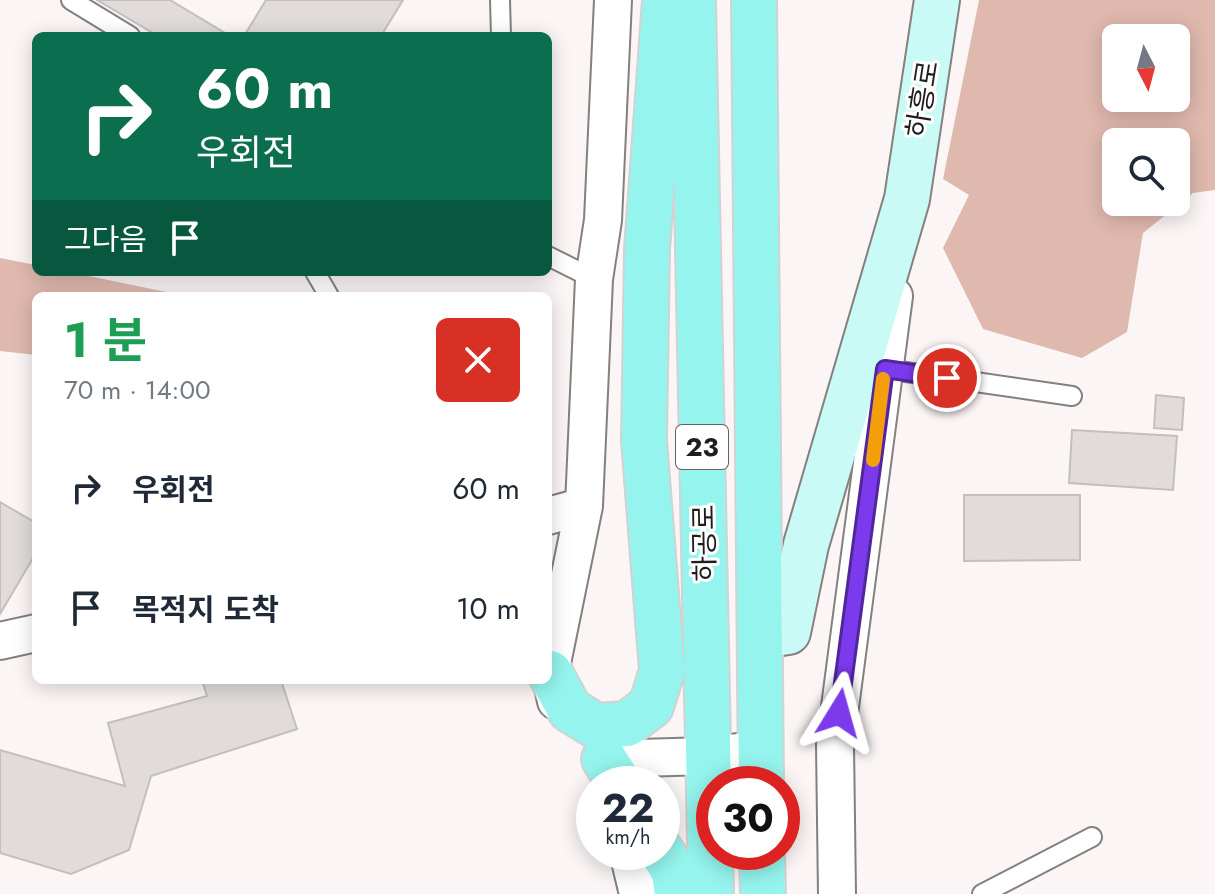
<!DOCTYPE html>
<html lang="ko">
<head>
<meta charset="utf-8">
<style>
	:root { --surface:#fff; --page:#f6f6f7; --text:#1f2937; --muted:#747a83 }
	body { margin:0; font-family:Jost,"Noto Sans KR",sans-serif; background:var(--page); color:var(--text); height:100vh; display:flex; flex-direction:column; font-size:30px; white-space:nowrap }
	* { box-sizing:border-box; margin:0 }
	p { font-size:26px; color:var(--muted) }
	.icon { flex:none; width:44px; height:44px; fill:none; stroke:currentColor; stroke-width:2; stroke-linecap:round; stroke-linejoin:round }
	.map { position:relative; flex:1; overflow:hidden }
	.panel { position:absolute; left:32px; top:292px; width:520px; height:392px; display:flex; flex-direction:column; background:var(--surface); border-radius:12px; box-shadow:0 4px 20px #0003 }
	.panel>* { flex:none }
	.banner { position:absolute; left:32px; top:32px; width:520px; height:244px; border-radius:12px; box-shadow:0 4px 20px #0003; background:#0b6e4f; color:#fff; overflow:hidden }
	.needle { width:52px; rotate:174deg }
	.fabs { position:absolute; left:1102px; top:24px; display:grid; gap:16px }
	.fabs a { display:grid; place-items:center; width:88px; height:88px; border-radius:12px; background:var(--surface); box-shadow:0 4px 20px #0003; font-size:40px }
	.speed { position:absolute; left:576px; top:766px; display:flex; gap:16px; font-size:40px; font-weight:700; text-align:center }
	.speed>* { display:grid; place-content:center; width:104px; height:104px; border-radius:50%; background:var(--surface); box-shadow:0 4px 20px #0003; line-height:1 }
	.speed small { font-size:20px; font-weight:400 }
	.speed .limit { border:12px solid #d22; background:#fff; color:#111 }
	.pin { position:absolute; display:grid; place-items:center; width:68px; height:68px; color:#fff; margin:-34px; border:4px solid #fff; border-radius:50%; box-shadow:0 2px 8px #0007 }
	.me { position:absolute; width:88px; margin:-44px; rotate:8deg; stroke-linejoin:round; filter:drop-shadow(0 0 6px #0008) }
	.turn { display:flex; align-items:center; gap:28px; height:168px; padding:0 32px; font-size:36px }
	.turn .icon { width:104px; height:104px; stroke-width:2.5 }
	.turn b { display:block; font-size:56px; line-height:68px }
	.then { display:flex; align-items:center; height:76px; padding:0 32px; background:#0003; gap:16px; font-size:30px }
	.round { display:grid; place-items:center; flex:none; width:84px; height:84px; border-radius:12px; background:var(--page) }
	.summary { display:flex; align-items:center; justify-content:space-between; height:136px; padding:0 32px }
	h1 { font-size:48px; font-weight:700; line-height:60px; color:#1e9e55 }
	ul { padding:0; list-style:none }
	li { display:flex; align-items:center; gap:24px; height:120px; padding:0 32px }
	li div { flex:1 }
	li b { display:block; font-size:30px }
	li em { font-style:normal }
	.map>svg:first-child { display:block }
	.green { fill:#e0b9ae; fill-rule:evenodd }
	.building { fill:#e1dcdb; stroke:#c3bfbe; stroke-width:2 }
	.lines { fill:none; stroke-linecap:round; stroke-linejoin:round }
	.lane-casing { stroke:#84807e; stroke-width:22 }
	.street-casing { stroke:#84807e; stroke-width:40 }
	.secondary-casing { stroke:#84807e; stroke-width:48 }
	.primary-casing { stroke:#d2d2d2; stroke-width:48 }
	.lane { stroke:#fff; stroke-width:18 }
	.street { stroke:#fff; stroke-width:36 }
	.secondary { stroke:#cafaf6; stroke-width:44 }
	.primary { stroke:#95f5ee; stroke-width:44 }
	.route-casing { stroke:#51269a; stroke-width:20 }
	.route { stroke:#7c3aed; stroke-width:14 }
	.slow { stroke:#f59e0b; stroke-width:14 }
	.labels { text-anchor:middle; stroke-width:6; stroke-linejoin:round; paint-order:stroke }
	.shield { fill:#fff; stroke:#626261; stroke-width:2 }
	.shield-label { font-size:26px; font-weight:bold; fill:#1f1e1d }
	.street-label { font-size:28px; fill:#1f1e1d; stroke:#fff }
</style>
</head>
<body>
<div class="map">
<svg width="1215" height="894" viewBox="0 0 1215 894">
	<rect width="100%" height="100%" fill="#fbf6f5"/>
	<path class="green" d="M979 0H1215V190L1193 193 1143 233 1127 332 1082 358 983 329 943 248 969 195 943 179ZM1116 38H1176V98H1116ZM1116 142H1176V202H1116Z
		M0 258 36 265V272H69L186 296H36V355L0 351Z"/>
	<path class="building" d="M97 0H170L230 36H158Z
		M266 0H403L381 36H244Z
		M1156 395 1184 398 1182 430 1154 428Z
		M1072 430 1177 436 1173 490 1069 483Z
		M964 495H1080V560L964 561Z
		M0 502 36 523V553L0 614Z
		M202 680H281L297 729 151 776 129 850 71 874 0 853V750L125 786 108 723 207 696Z"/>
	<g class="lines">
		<g class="lane-casing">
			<path id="lane" d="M71 0 130 36
				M500 0 501 36
				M548 256 594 279
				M315 272 329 296
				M885 369 1072 396
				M982 894 1092 837"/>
		</g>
		<g class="street-casing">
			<path id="street" d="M548 516 584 506
				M0 641 36 633
				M556 701 550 673 584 506 594 279 603 220 613 0
				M604 759 708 756 760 749
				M628 852 638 894
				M837 894 835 745 894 296"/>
		</g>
		<g class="secondary-casing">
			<path id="secondary" d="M761 636 788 632 806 545 907 199 937 0"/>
		</g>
		<g class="primary-casing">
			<path id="primary" d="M693 0 711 894
				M754 0 761 784
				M550 673 570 710 596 726 627 724 651 706 662 671 644 440 647 250 665 0
				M604 759 620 784
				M662 852 674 872 677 894
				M762 852 763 894"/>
		</g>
		<use href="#lane" class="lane"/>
		<use href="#street" class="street"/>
		<use href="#secondary" class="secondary"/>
		<use href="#primary" class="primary"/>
	</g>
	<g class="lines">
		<g class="route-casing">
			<path id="route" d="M839 713 885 369 947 378"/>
		</g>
		<use href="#route" class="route"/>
		<path class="slow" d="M873 460 883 379"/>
	</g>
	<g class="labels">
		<rect class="shield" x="676" y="425" width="52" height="44" rx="6"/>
		<g class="shield-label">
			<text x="702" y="456">23</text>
		</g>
		<g class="street-label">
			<text transform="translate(922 99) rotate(-81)" y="10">하흥로</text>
			<text transform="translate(704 543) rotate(-91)" y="10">하공로</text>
		</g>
	</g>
</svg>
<div class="fabs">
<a><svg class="needle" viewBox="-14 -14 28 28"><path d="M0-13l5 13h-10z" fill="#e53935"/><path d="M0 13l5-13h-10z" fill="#747a83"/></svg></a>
<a><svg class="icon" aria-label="search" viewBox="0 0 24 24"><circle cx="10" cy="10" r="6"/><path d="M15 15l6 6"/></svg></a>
</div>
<div class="speed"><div>22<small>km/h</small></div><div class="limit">30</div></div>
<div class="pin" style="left:947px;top:378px;background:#d93025"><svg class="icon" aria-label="arrive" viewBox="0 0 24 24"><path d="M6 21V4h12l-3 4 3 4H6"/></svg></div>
<svg class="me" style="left:839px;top:713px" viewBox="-20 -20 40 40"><path d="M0-17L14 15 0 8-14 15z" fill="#7c3aed" stroke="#fff" stroke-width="4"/></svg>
<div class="banner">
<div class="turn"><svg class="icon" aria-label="right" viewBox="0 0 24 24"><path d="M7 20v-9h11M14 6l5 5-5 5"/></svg><div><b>60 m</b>우회전</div></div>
<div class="then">그다음<svg class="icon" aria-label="arrive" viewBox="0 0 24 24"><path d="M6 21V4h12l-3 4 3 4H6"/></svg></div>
</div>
<section class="panel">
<div class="summary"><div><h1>1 분</h1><p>70 m · 14:00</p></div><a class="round" style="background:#d93025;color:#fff"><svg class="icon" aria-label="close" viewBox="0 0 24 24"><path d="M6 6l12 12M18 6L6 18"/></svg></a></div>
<ul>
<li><svg class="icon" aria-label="right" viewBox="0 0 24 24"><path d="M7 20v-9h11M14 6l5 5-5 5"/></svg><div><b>우회전</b></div><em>60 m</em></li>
<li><svg class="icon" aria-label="arrive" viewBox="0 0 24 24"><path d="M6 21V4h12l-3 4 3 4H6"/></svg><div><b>목적지 도착</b></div><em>10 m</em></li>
</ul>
</section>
</div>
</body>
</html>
